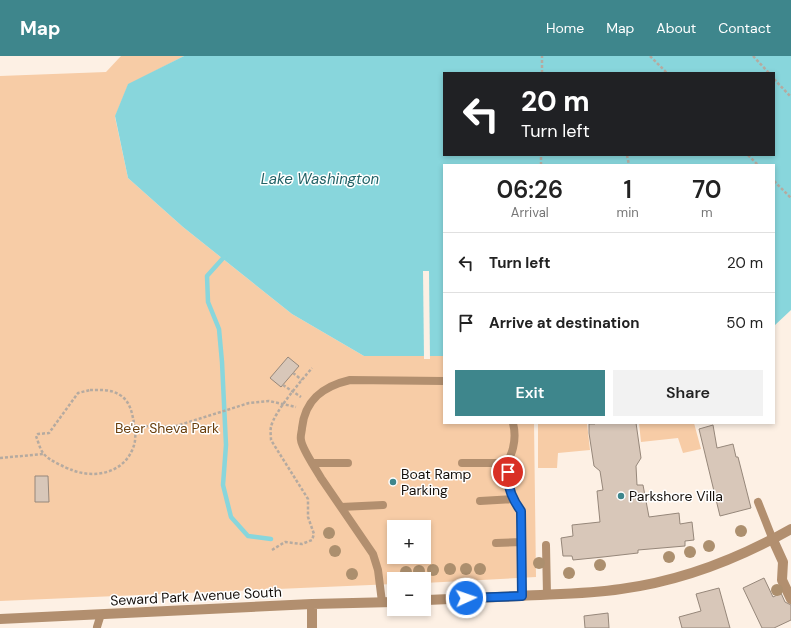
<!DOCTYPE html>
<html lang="en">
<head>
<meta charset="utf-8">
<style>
	:root { --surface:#fff; --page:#f2f2f2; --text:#222; --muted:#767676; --line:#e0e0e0; --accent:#3e868c }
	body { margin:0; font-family:"DM Sans",sans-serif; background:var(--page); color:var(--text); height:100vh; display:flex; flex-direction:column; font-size:15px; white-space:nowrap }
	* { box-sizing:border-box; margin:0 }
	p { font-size:13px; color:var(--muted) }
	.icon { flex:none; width:22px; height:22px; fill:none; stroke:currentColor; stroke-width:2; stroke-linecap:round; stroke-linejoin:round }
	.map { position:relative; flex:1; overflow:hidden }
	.drawer { position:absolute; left:443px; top:108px; width:332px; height:260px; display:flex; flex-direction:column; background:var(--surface); border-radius:0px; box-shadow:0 2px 6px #0003 }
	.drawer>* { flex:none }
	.guide { position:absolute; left:443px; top:16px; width:332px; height:84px; border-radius:0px; box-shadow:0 2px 6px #0003; background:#202124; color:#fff; overflow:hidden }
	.controls { position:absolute; left:387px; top:464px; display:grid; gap:8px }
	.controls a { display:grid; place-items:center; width:44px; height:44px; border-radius:0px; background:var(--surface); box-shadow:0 2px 6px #0003; font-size:20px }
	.pin { position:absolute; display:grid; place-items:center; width:34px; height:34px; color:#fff; margin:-17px; border:2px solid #fff; border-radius:50%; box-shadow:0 1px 4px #0007 }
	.me { position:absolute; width:44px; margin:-22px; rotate:87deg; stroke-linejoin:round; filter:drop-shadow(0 0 3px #0008) }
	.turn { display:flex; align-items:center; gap:14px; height:84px; padding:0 12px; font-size:18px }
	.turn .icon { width:52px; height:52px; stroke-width:2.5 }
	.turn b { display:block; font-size:28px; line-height:34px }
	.eta { display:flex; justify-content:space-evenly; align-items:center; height:68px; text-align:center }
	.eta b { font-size:24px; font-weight:600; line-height:28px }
	.button { display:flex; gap:8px; margin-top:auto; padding:8px 12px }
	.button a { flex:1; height:46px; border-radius:0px; background:var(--accent); color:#fff; font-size:16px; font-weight:600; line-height:46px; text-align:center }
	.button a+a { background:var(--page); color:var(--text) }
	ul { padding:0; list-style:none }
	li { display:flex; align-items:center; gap:12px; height:60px; padding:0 12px; border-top:1px solid var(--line) }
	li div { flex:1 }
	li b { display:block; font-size:15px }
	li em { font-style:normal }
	header { display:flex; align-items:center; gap:24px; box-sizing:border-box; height:56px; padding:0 20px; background:var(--accent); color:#fff }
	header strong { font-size:19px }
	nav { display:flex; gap:22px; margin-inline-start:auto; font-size:14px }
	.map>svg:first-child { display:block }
	.green { fill:#f7cca6; fill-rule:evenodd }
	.water { fill:#88d6dc; fill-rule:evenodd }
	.pier { fill:#fdf0e4 }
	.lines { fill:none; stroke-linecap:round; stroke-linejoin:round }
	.stream { stroke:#88d6dc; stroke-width:4.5 }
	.building { fill:#d8c7b9; stroke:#96877a }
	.path { stroke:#b5aaa0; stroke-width:2.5; stroke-dasharray:3 2; stroke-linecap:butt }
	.service { stroke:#b28f6f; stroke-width:8 }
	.minor { stroke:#b28f6f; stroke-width:10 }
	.tertiary { stroke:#b28f6f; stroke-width:10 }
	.tree { fill:#ac8f6e }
	.route-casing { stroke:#114b97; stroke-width:10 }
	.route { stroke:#1a73e8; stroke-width:7 }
	.poi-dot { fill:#3e868c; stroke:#fff; stroke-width:1.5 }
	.labels { text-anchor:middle; stroke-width:3; stroke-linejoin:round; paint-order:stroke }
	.park-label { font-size:14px; fill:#6a3f0d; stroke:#fff }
	.poi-label { font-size:14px; fill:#17110c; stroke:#fff; text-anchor:start }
	.street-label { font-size:14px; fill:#17110c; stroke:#fff }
	.water-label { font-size:15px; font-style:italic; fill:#226266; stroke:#fff }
</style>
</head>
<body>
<header>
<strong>Map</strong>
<nav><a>Home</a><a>Map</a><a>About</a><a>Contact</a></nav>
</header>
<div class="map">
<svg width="791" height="572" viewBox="0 0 791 572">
	<rect width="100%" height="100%" fill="#fdf0e4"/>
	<path class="green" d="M121 0H184L128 29 115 61 128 122 183 171 292 258 364 300H444V367H534L536 521 424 527V523H394V528L0 545V20L106 16ZM394 471H424V501H394Z
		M538 367H587L590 394 558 397 557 412H538Z
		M639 367H694L701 393 683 397 678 382 641 386Z"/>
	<path class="water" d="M184 0H791V254L774 270V109H444V300H364L292 258 183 171 128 122 115 60 128 28ZM444 17H774V99H444Z"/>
	<path class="pier" d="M423 215H429L430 303H424Z"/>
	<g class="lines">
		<path class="stream" d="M225 200 207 220 208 246 219 273 222 306 226 389 223 429 231 461 248 480 271 483"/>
	</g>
	<path class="building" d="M288 301 299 310 281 331 270 322Z
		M595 367H636L641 402 636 410 637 429H643L649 461 679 457 680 468 692 466 694 484 685 485V490L638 494V497L603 501 573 504 572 500H563L561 482 573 480 572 469 600 466 597 435 603 434 600 415 594 410 589 377V368H595Z
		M713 369 717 392 733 388 736 401H738L751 452 720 460 699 373Z
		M35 420H48L49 446H35Z
		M764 522 773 541 781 537 785 546 791 549V564L774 572H762L743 532Z
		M719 532 730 572H682L679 561 701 555 696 538Z
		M608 557 609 572H585L584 560Z"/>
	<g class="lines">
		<path class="path" d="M650 0 667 17
			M753 0 769 17
			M542 17V0
			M774 23 791 41
			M627 99 629 109
			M748 99 758 109
			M541 109V99
			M774 125 791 142
			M293 317 302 324
			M283 329 301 341
			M90 334C100 334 111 333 120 339 128 344 131 352 133 362 135 371 137 383 133 392 124 417 94 423 72 414 64 411 48 404 43 397 40 393 38 385 36 380L38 378 49 377 78 337Z
			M135 370 173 371 249 347 269 345 296 351
			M0 402 43 398
			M272 494 285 486 302 488 312 484 314 478 308 461V443L271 384C271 380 270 375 271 371 274 356 301 325 312 312"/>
		<path class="service" d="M513 367C515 375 515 384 513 392 512 397 509 402 508 407 505 425 511 441 521 455L522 540
			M312 407H348
			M462 407H508
			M480 445 513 443
			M758 446 773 484
			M341 451 383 449
			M496 487 521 486
			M546 489 547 539
			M382 546 378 514 373 498C356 473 338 447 321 422 316 413 302 393 301 384 300 380 302 375 302 372 305 343 324 330 350 324L444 325
			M97 571 101 558"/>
		<path class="minor" d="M773 484 783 506 782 524 791 543"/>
		<path class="tertiary" d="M424 544C456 543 489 541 521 540 554 538 587 538 621 533 681 525 738 503 791 473
			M312 548V572
			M0 563 312 548 394 546"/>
	</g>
	<g class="tree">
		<circle cx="741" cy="475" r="6"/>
		<circle cx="329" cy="477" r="6"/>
		<circle cx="709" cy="490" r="6"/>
		<circle cx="335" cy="495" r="6"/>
		<circle cx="690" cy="496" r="6"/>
		<circle cx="669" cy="501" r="6"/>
		<circle cx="539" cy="507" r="6"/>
		<circle cx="600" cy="509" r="6"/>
		<circle cx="450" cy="513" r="6"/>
		<circle cx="466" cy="513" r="6"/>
		<circle cx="480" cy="513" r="6"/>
		<circle cx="433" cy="514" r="6"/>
		<circle cx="419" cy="515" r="6"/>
		<circle cx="406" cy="516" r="6"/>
		<circle cx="569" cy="517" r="6"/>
		<circle cx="352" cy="518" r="6"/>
		<circle cx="777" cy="534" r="6"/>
	</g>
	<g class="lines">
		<g class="route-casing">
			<path id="route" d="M466 542 522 540 521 455C512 443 507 431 508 416"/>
		</g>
		<use href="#route" class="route"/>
	</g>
	<g class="poi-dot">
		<circle cx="393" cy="426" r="4"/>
		<circle cx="621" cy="440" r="4"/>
	</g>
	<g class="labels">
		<g class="park-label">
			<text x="167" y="377">Be'er Sheva Park</text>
		</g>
		<g class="poi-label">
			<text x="401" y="423">Boat Ramp<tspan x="401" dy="16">Parking</tspan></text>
			<text x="629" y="445">Parkshore Villa</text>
		</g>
		<g class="street-label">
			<text transform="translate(196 540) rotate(-3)" y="5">Seward Park Avenue South</text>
		</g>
		<g class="water-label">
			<text x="320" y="128">Lake Washington</text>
		</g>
	</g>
</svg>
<div class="controls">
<a>+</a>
<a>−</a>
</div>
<div class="pin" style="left:508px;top:416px;background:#d93025"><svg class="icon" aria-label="arrive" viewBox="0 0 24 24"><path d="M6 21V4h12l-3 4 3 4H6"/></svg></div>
<svg class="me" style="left:466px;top:542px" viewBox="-20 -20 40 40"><circle r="17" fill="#1a73e8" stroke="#fff" stroke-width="3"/><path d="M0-11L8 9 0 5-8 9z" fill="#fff"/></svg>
<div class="guide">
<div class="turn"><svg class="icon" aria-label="left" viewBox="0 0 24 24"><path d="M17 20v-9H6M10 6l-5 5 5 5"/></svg><div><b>20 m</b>Turn left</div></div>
</div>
<section class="drawer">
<div class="eta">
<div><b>06:26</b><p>Arrival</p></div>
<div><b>1</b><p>min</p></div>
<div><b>70</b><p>m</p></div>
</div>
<ul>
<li><svg class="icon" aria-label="left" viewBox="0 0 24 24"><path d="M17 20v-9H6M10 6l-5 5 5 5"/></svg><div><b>Turn left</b></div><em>20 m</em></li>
<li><svg class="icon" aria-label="arrive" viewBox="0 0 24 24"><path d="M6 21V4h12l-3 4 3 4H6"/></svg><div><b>Arrive at destination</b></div><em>50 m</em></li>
</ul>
<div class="button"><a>Exit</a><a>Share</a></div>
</section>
</div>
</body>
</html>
